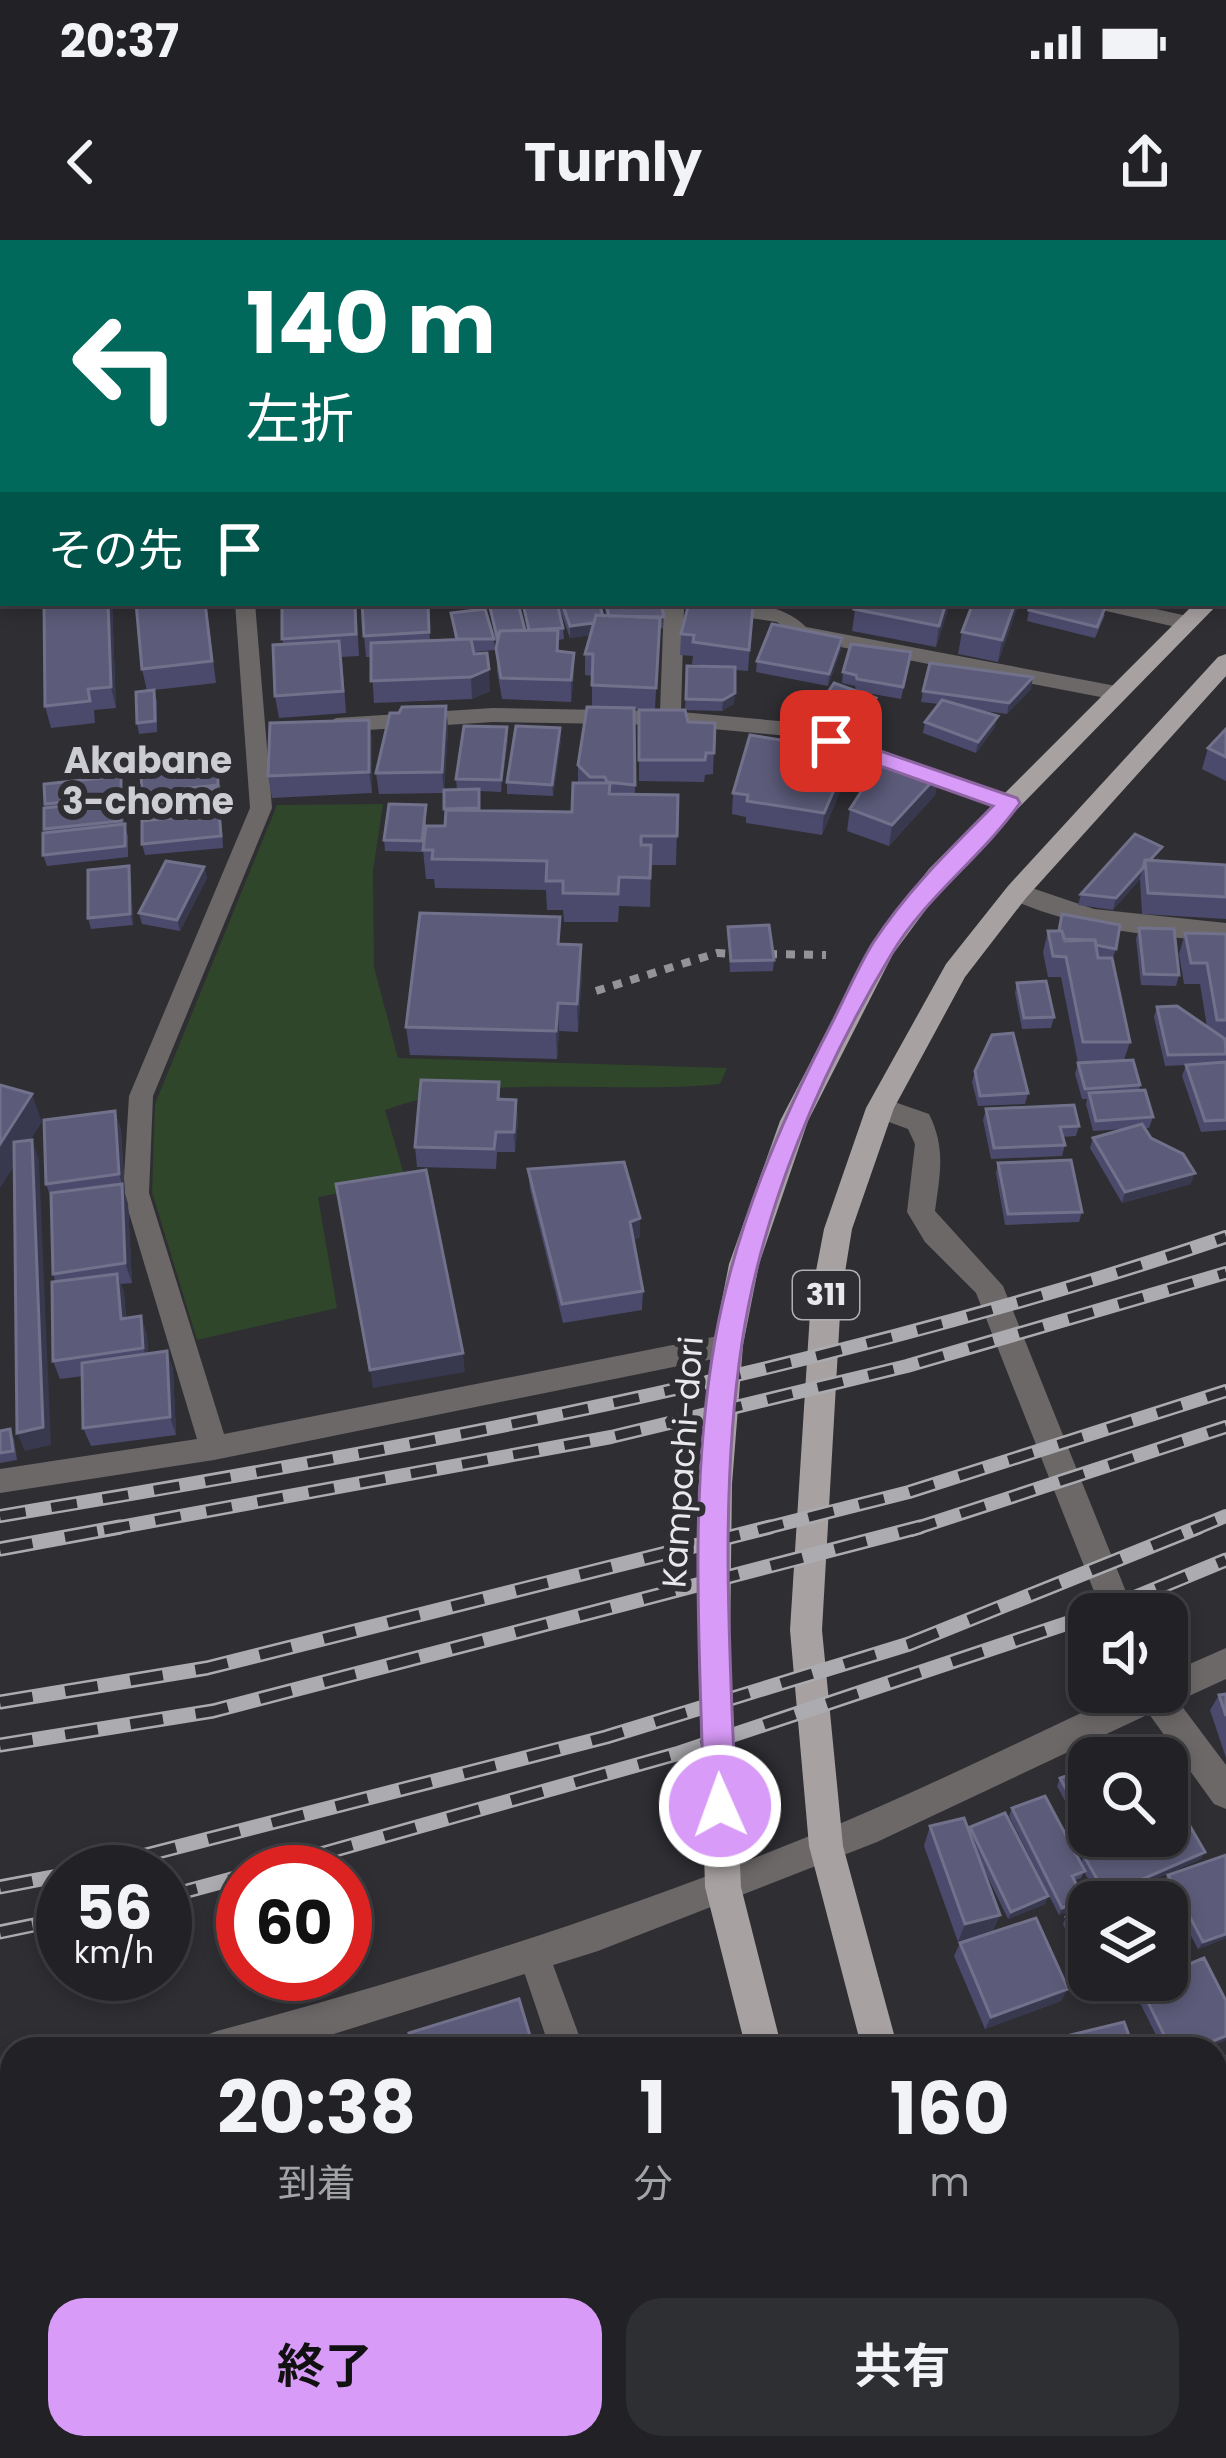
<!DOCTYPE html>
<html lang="ja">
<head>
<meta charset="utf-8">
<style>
	:root { --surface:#222226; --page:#2e2f32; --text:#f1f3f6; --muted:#a2a4a7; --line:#3f3f43; --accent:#d89bf8 }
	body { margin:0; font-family:Poppins,"Noto Sans JP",sans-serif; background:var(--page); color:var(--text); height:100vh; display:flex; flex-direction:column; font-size:45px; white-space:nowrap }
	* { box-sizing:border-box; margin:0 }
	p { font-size:39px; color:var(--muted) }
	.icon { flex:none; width:66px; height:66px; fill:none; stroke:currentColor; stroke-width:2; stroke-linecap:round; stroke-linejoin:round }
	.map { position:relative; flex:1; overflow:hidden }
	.sheet { position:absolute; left:0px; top:1797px; width:1227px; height:423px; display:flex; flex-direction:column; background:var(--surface); border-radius:36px 36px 0 0; box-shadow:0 6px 18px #0003,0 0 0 3px var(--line) }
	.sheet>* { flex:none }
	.banner { position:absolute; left:0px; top:0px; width:1227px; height:366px; box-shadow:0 6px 18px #0003,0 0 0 3px var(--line); background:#00695c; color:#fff; overflow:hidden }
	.controls { position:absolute; left:1068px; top:1353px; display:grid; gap:24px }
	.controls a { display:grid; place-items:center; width:120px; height:120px; border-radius:24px; background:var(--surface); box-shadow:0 6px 18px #0003,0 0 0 3px var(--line); font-size:60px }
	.speed { position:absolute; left:36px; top:1605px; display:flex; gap:24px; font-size:60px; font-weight:700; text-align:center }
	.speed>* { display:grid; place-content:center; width:156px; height:156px; border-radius:50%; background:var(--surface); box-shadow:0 6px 18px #0003,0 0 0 3px var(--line); line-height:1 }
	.speed small { font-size:30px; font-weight:400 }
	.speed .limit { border:18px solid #d22; background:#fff; color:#111 }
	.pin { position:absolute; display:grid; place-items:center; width:102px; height:102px; color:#fff; margin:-51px; border-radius:24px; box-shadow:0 6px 18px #0006 }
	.me { position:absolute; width:132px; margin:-66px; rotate:358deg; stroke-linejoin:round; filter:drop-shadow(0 0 9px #0008) }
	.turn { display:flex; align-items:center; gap:42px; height:252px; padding:0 48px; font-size:54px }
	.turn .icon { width:156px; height:156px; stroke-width:2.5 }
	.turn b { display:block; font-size:84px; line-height:102px }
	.then { display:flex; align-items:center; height:114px; padding:0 48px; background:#0003; gap:24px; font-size:45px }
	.eta { display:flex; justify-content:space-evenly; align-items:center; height:204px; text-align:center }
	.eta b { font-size:72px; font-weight:700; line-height:84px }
	.action { display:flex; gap:24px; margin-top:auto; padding:24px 48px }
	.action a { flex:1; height:138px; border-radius:36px; background:var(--accent); color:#111; font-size:48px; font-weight:700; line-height:138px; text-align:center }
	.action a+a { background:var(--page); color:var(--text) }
	.status { display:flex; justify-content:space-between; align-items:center; height:84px; padding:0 60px; background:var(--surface); direction:ltr }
	.status svg { height:33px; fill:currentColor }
	header { display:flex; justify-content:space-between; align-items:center; height:156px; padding:0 48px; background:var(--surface); font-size:54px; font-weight:700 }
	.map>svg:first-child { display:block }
	.green { fill:#2f462b }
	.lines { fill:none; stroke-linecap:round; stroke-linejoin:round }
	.path { stroke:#949498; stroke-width:8; stroke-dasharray:9 9; stroke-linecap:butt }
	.service { fill:#6c6868; fill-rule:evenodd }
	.minor { fill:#6c6868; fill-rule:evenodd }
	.primary { fill:#a8a1a1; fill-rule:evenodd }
	.rail-far1-casing { stroke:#acacb0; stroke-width:14 }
	.rail-casing { stroke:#acacb0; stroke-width:15 }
	.rail-far1 { stroke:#2e2e33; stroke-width:9; stroke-dasharray:26; stroke-linecap:butt }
	.rail { stroke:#2e2e33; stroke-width:10; stroke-dasharray:33; stroke-linecap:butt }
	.wall { fill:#4b4a6c }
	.shaded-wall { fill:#38384f }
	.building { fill:#5c5b79; stroke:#72718b; stroke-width:3 }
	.route { fill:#d89bf8; stroke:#8c65a1; stroke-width:3 }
	.labels { text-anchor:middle; stroke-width:12; stroke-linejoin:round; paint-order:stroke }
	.shield { fill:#2e2e33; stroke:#b1b1b4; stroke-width:3 }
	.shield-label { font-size:30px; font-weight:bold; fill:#e9e9ec }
	.street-label { font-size:33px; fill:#e9e9ec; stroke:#2e2e33 }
	.neighbourhood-label { font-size:36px; font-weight:bold; fill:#ccccd3; stroke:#2e2e33 }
</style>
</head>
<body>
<div class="status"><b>20:37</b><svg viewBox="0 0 49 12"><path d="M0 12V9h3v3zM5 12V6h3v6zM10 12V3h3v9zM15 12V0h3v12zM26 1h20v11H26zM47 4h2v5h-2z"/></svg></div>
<header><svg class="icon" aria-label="back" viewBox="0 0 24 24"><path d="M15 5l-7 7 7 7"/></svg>Turnly<svg class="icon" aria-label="share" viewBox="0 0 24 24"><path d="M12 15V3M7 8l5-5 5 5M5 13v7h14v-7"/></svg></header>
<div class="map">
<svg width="1226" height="2218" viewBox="0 0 1226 2218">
	<rect width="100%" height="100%" fill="#2e2e33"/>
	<path class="green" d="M383 564 373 631 374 727 398 818 727 828 720 844C603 856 499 830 385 870L406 941 318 957 337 1068 197 1100 152 952 155 864 277 565Z"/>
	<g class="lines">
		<path class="path" d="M768 714 826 715
			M596 751 717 713 735 714"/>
		<path class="service" d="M495 0H513V3H495Z
			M631 0H649V3H631Z
			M776 0H794V3H776Z
			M862 0H880V3H862Z
			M1224 261 1226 262V274L1224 273Z
			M235 363H255L272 568 153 856 149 953 224 1194 728 1094 738 1097 741 1105 738 1113 728 1116 214 1220 0 1253V1229L197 1199 123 953 129 856 250 568Z
			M664 363C709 363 772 353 806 387L1116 446 1127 453 1116 460 799 399 777 382 684 368 681 472 790 482 1017 558V568L1009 571 788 496 670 485 493 482 336 492 325 485 336 478 493 468 660 471Z
			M1090 363H1129L1196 378 1199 383 1189 390 1093 368Z
			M534 1698 545 1703 584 1809H550L518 1714 523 1703Z
			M0 1920 12 1925V2033L0 2028Z
			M23 2208H59L60 2218H24Z
			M358 2208H394L396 2218H360Z
			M684 2208H720L724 2218H688Z"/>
		<path class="minor" d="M327 0H348L325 3Z
			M1176 0H1206L1208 3H1178Z
			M1224 6 1226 7V19L1224 18Z
			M3 23V35L0 36V24Z
			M3 120V132L0 133V121Z
			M0 238H3V250H0Z
			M1017 643 1094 669 1226 683V701C1150 697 1079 689 1008 658L1004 652Z
			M880 857 929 874C946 908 940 934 935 971L1003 1046 1135 1374H1103L976 1053 925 1002 907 972 915 904 908 889 870 875 866 868Z
			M1226 1408V1439L1178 1461 1226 1525V1569L1214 1564 1149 1474 877 1602 598 1711 286 1809H199L204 1796 217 1791C419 1737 618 1674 812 1595 919 1552 1022 1500 1126 1452H1167V1434Z
			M12 1842V1880L0 1883V1845Z"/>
		<path class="primary" d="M1224 336H1226L1224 352Z
			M1195 363H1219L947 641 893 714 808 881 759 1024 743 1105 732 1244 730 1404 741 1647 782 1809H746L705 1647 698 1404 700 1244 713 1105 729 1024 780 881 873 702 929 629Z
			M1226 414V436L1026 658 965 737 894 868 852 989 841 1057 822 1390 843 1606 898 1809H862L809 1606 790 1390 811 1057 824 989 866 868 946 724 1008 646 1218 417Z
			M853 2208H893L896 2218H856Z
			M974 2208H1014L1017 2218H977Z"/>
		<g class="rail-far1-casing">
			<path id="rail-far1" d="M0 1276C413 1208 829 1132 1226 997
				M104 1290 611 1197 907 1126 1226 1033
				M758 1290 909 1252 1226 1151
				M911 1290 1226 1187
				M1192 1290 1226 1276"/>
		</g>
		<g class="rail-casing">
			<path id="rail" d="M0 1309 120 1287
				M1095 1374 1226 1320
				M0 1462 207 1428 770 1287
				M0 1505 213 1471 920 1287
				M80 1632 606 1497 909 1404 1199 1287
				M257 1632 676 1514 1089 1376
				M0 1647 63 1635
				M165 1657 243 1636
				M0 1692 63 1679"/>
		</g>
		<use href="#rail-far1" class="rail-far1"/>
		<use href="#rail" class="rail"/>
	</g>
	<path class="wall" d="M277 0H318L317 3H277Z
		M652 0H707V3H652Z
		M793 0H819V2H824L823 0H863L862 3H793Z
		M989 0H1028V3H990Z
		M1040 0H1086V3H1041Z
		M1226 151V182H1224V156Z
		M1224 183H1226V256L1224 255Z
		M44 363H112L116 468 94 470 95 483 51 488 45 466Z
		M206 363 216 443 154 450 157 461V492L139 494 137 483 147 451 142 429Z
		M258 363H356L359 416 342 417 346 473 279 478 275 456 283 405 282 363Z
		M428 363 430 401 455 400 451 373 494 399 495 410 474 412 490 451 472 459 374 463 371 417H366L364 396Z
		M488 363 525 390H527L523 364 563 388 564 399 558 400 559 411 574 434 571 462 502 459 497 430V405Z
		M560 363H599L603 376H606L604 363H661L663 388 659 389 655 470H685L687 426H709L692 424 693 416 680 415 681 394 753 366 748 431 735 430 734 464 722 471 685 470 688 482 715 483 713 534 705 535 704 542 639 541V470H650L634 469 635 554 678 555 676 625H651L650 667 619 666 618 682H564L563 670H547L546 650 435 648 434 639H426L423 610 424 598 423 612 385 611 384 600 426 565V586H445L444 553 379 554 376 533 446 466 448 488 444 550H457L456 539 508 499 501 552 479 551 480 570 572 572 578 543V525L592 467V436L585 435V414L590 395 570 398 560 370Z
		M856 363H950L936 407 852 391Z
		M973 363H1019L998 422 958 414 962 392Z
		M1029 370 1105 375 1095 398 1027 381Z
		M841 409 828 446 756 432 757 421Z
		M911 412 901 459 856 451 876 458 874 469 858 495 814 483 815 472 856 451 855 446 842 443 843 432Z
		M1031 449 1007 474 977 470 995 487 976 513 923 493 925 482 939 464 921 462 923 451Z
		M369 480 372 501V553L272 558 268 536Z
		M1226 489V541L1202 529 1208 508Z
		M561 500 553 556 507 554V542Z
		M851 511 848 532 822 595 746 583V577L732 574 733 553Z
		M141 532 219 535 223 608 145 615 142 604 143 581Z
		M939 534 935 555 889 606 847 591 850 569Z
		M124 547 123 568 124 584 128 596V617L47 626 43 615 45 564Z
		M1159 618 1157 621 1226 625V679L1142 674 1140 639 1113 670 1078 665 1081 654Z
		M129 626 131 637 133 685 91 689 88 678Z
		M204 627 207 638 180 691 142 684 139 673Z
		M728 687 774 720 773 731 730 732Z
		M1139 688 1179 735 1176 746 1141 745 1136 699Z
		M1048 691 1116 709 1112 720 1130 802 1124 820 1140 845 1139 850 1153 877 1149 888H1145L1151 898 1191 944 1122 963 1090 908 1093 898 1124 889 1093 891 1086 864 1087 859H1082L1075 834 1078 823 1061 737H1048L1043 712Z
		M1185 693 1226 694V890L1201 892 1182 836 1186 825 1165 826 1154 777 1157 767 1207 787 1200 744H1184L1179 714Z
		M561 704 582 734 578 792 559 791 557 819 410 815 406 787Z
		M1017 743 1054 777 1051 788 1022 789 1015 753Z
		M975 831 1028 853 1025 864 978 866 972 842Z
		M499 842 500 859 516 860 518 880 515 912H497L496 929 417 927 415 907Z
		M986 869 1079 886 1076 896 1062 897 1065 905 1062 916 991 919 983 880Z
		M115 871 121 891 125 954 128 964 132 1043 121 1044 124 1053 126 1078 141 1076 147 1095 148 1114 167 1111 173 1130 176 1195 91 1206 83 1188V1136L60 1139 53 1121 55 1041 53 1034 51 958 46 944Z
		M998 923 1082 972 1079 982 1005 985 996 933Z
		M528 929 640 997 633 1000 643 1051 642 1070 563 1083 530 949Z
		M10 1189 14 1199 17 1220 0 1223V1191Z
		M1226 1454V1518L1210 1470 1219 1455Z
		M1089 1528V1596H1117L1089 1606 1057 1546 1060 1538Z
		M1012 1568 1081 1623 1084 1616 1201 1619 1102 1662 1084 1632 1081 1638 1075 1640 1084 1659 1080 1666 1059 1675 1009 1576Z
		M930 1586 968 1590 970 1587 1048 1656 1045 1664 1008 1679 980 1621 1000 1675 992 1692 1061 1761 985 1789 954 1716 960 1703 984 1695 958 1702 924 1606Z
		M1226 1614V1698L1198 1709 1163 1642 1168 1635Z
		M1089 1669V1739L1063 1684 1066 1677Z
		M1139 1744 1226 1761V1800L1203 1809H1163L1134 1751Z
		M1226 1817V1943L1215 1921V1822Z
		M1139 2208H1215L1226 2218H1112Z"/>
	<path class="shaded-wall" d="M108 363 112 364 116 468 111 447Z
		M946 363H950L936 407 939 386Z
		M1015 363H1019L998 422 1002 400Z
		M605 381V393L570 398V386Z
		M842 398 841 409 828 446 829 434Z
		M574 413V434L571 462V440Z
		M489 429 490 451 472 459 471 437Z
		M1033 437 1031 449 1007 474 1009 463Z
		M735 453 734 464 722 471 723 460Z
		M876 458 874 469 858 495 860 484Z
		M446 466 448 488 444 553 442 532Z
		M998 476 995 487 976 513 978 502Z
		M369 480 372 501V553L369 532Z
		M507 487 508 499 501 552V540Z
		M560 488 561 500 553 556 552 545Z
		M851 511 848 532 822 595 824 573Z
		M939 534 935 555 889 606 892 585Z
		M129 626 131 637 133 685 130 674Z
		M204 627 207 638 180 691 177 680Z
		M1143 628 1140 639 1113 670 1116 658Z
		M581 705 582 734 578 792 577 764Z
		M558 763 559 791 557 819 556 791Z
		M32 854 42 882 0 948V904Z
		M516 860 518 880 515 912 514 892Z
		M115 871 121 891 125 954 119 934Z
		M32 900 39 920 51 1205 25 1211 17 1193Z
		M1195 933 1191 944 1122 963 1125 952Z
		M122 944 128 964 132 1043 125 1023Z
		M640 978V997L629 1002 630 982Z
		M117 1034 124 1053 127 1098 121 1079Z
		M141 1076 147 1095 149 1127 143 1108Z
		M167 1111 173 1130 176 1195 170 1177Z
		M463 1113 465 1132 373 1148 370 1130Z
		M1184 1566 1179 1573 1167 1578V1572Z
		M1101 1596H1117L1089 1606 1093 1599Z
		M1205 1612 1201 1619 1102 1662 1106 1655Z
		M1048 1656 1045 1664 1008 1679 1011 1672Z
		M1084 1659 1080 1666 1059 1675 1062 1668Z
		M1000 1675 991 1693 958 1702 965 1684Z
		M1226 1694V1698L1198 1709 1203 1702Z
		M1068 1749 1061 1761 985 1789 991 1777Z
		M1226 1796V1800L1203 1809H1193Z
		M108 2208H122L91 2218H77Z"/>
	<path class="building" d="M108 0H189L190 3H90Z
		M230 0H273L275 3H232Z
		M368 0H426V3H368Z
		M439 0H485V3H438Z
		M519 0H569V3H519Z
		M591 0H624L623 3H591Z
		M722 0H765V3L722 1Z
		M893 0H954L955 3H893Z
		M1224 55H1226V101H1224Z
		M1224 183H1226V232L1224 231Z
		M44 363H108L111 447 88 449 90 461 45 466Z
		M136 363H205L212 421 142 429Z
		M282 363H355L356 394 282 399Z
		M362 363H428L429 392 364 396Z
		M489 363H518L525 390 500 391 497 397Z
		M557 363 563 388 529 390 523 364Z
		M562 363H599L603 376 596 375 594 383 570 386Z
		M606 363H661L664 377 609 376Z
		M689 363H731L753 366 749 410 693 402 694 395 681 394Z
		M856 363H946L939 386 854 369Z
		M973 363H1015L1002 400 962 392Z
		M1033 363H1107L1097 387 1029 370Z
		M485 369 494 399H457L451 373Z
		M596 375 660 378 656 448 592 445 593 414H585Z
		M772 384 842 398 829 434 757 421Z
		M558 390 557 411 574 413 571 440 501 438 496 408 500 391Z
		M471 399 474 414 487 413 489 429 471 437 371 441V403Z
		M339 401 343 451 275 456 273 405Z
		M851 404 911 412 903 447 857 439 856 435 843 432Z
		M930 423 1033 437 1009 463 923 451Z
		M687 426 735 427V453L723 460 686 459Z
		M834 443 876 458 860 484 815 472Z
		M154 450 155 481 137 483 136 452Z
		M942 460 998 476 978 502 925 482Z
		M446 466 442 532 376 533 390 473H399L402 467Z
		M587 467 634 468 635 545 607 542 605 537H590L578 525Z
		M639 470H685L688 482 715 483 714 513H706L705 520H639Z
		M369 480V532L268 536 270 483Z
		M464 486 507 487 501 540 456 539Z
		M516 486 560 488 552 545 507 542Z
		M1226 489V517L1208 508Z
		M750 495 851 511 824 573 747 561 748 555 733 553Z
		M884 516 939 534 892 585 850 569Z
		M217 524 218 545 142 553 141 532Z
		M121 536V556L45 564 44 544Z
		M573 543H610L609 554 678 555 677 596H641V605H651L650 638 619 637 618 654 563 653V641H546L547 621 432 619 433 610H423L426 586H445L446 570 572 572Z
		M219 548 220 570 143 577 142 556Z
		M479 549V568L444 569V550Z
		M121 560V581L44 589V568Z
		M389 564 426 565 422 601 384 600Z
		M219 573 221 596 142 604V581Z
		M125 584V606L43 615V593Z
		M1135 594 1162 607 1150 620H1145L1143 628 1116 658 1081 654Z
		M1145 620 1226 625V657L1148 653Z
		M166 621 204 627 177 680 139 673Z
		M129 626 130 674 88 678V630Z
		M420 673 560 677 558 704 581 705 577 764 558 763 556 791 406 787Z
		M1062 674 1120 685 1116 709 1096 705 1095 700 1064 699 1062 691H1059Z
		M769 685 774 720 731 721 728 687Z
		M1139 688 1174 689 1179 735 1144 734Z
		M1048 691H1062L1065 701 1095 700 1098 718H1112L1130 802H1083L1066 717 1053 716Z
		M1185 693 1226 694V780H1217L1207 723H1191Z
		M1046 741 1054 777 1024 778 1017 743Z
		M1177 766 1225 799 1226 814 1168 815 1157 767Z
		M1013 793 1028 853 980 856 975 831 992 795Z
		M1133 820 1140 845 1085 849 1078 823Z
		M1226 822V880L1205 881 1186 825Z
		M421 840 499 842 498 859 516 860 514 892H496L494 909 415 907Z
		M0 845 32 854 0 904Z
		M1145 850 1153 877 1096 881 1089 853Z
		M1074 865 1079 886 1060 887 1065 905 994 908 986 869Z
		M115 871 119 934 46 944 44 880Z
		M1142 884 1151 898 1183 914 1195 933 1125 952 1093 898Z
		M32 900 43 1187 17 1193 14 902Z
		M1071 920 1082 972 1008 974 998 923Z
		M624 922 640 978 630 982 643 1051 562 1064 528 929Z
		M426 930 463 1113 370 1130 336 944Z
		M122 944 125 1023 53 1034 51 953Z
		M117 1034 121 1079 141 1076 143 1108 53 1121 52 1042Z
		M167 1111 170 1177 83 1188 82 1123Z
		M10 1189 13 1211 0 1213V1191Z
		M1226 1454V1476L1219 1455Z
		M1147 1496 1158 1518H1107L1103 1511Z
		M1089 1528V1591L1060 1538Z
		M1167 1534 1184 1566 1167 1572Z
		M1045 1556 1085 1631 1072 1636 1084 1659 1062 1668 1012 1568Z
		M1005 1573 1048 1656 1011 1672 970 1587Z
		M1183 1574 1205 1612 1106 1655 1084 1616 1132 1596H1167V1581Z
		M964 1578 1000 1675 965 1684 930 1586Z
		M1226 1615V1694L1203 1702 1168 1635Z
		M1145 1648 1152 1662H1107Z
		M1089 1669V1724L1066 1677Z
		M1036 1678 1068 1749 991 1777 960 1703Z
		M1167 1692 1174 1705 1167 1707Z
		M1204 1718 1226 1761V1796L1193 1809H1171L1139 1744 1149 1740H1167V1733Z
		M519 1759 534 1809H413L409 1793Z
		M1124 1782 1134 1809H1053L1050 1800Z
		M1226 1817V1913L1215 1892V1822Z
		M1215 2029 1226 2059V2094L1215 2097Z
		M1226 2161V2218H1163L1159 2208H1215V2165Z
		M66 2208H108L77 2218H68Z
		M130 2208H169L171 2218H101Z
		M198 2208H307L309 2218H200Z
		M387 2208H504L506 2214 498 2218H390Z
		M550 2208H673L676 2218H530Z
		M1139 2208H1147L1152 2218H1112Z"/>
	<path class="route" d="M831 494 1017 558 1020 563C982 617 925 657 891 715 821 831 762 969 742 1103 719 1255 730 1413 736 1566L731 1577 720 1581 709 1577 704 1566C700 1413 688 1252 715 1100 735 988 779 885 831 785 845 758 857 729 873 703 906 652 950 609 993 566L824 506 820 501Z"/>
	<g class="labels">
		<rect class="shield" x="793" y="1031" width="66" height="48" rx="9"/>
		<g class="shield-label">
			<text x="826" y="1065">311</text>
		</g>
		<g class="street-label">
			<text transform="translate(682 1222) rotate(-86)" y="12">Kampachi-dori</text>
		</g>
		<g class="neighbourhood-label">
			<text x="148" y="533">Akabane<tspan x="148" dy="41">3-chome</tspan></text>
		</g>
	</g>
</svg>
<div class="controls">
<a><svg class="icon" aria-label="sound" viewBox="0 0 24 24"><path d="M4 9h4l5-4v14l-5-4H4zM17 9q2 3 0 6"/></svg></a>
<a><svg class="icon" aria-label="search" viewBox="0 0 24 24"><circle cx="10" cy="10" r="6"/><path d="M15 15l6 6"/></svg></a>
<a><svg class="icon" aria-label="layers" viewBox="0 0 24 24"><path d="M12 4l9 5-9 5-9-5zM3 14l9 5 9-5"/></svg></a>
</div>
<div class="speed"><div>56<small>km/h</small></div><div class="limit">60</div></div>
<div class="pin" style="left:831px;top:501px;background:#d93025"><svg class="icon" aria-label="arrive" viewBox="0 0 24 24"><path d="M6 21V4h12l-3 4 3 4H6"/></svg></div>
<svg class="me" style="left:720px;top:1566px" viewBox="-20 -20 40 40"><circle r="17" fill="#d89bf8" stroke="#fff" stroke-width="3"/><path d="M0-11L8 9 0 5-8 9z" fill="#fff"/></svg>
<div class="banner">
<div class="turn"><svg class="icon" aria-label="left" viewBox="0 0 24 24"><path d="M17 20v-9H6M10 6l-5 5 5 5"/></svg><div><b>140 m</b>左折</div></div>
<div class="then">その先<svg class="icon" aria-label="arrive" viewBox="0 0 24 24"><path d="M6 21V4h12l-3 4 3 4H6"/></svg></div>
</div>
<section class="sheet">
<div class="eta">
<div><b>20:38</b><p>到着</p></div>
<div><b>1</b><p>分</p></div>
<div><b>160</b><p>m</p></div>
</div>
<div class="action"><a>終了</a><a>共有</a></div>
</section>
</div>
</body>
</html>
